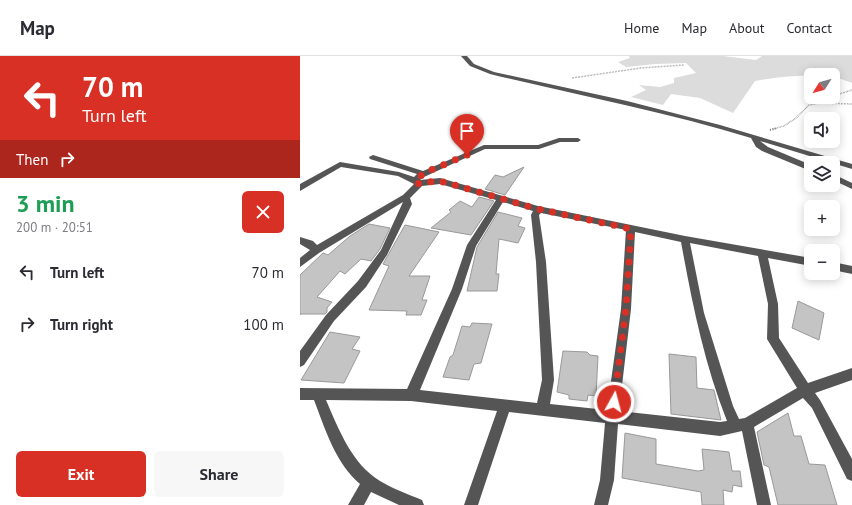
<!DOCTYPE html>
<html lang="en">
<head>
<meta charset="utf-8">
<style>
	:root { --surface:#fff; --page:#f7f7f7; --text:#2b2b33; --muted:#7c7c81; --line:#e1e1e2; --accent:#d93025 }
	body { margin:0; font-family:"PT Sans",sans-serif; background:var(--page); color:var(--text); height:100vh; display:flex; flex-direction:column; font-size:15px; white-space:nowrap }
	* { box-sizing:border-box; margin:0 }
	p { font-size:13px; color:var(--muted) }
	.icon { flex:none; width:22px; height:22px; fill:none; stroke:currentColor; stroke-width:2; stroke-linecap:round; stroke-linejoin:round }
	.map { position:relative; flex:1; overflow:hidden }
	.sheet { display:flex; flex-direction:column; background:var(--surface); width:300px }
	.sheet>* { flex:none }
	.banner { background:#d93025; color:#fff; overflow:hidden }
	.needle { width:26px; rotate:233deg }
	.tools { position:absolute; left:504px; top:12px; display:grid; gap:8px }
	.tools a { display:grid; place-items:center; width:36px; height:36px; border-radius:6px; background:var(--surface); box-shadow:0 2px 10px #0003; font-size:20px }
	.pin { position:absolute; display:grid; place-items:center; width:34px; height:34px; color:#fff; margin:-41px -17px; border-radius:50% 50% 50% 0; rotate:-45deg; box-shadow:0 0 4px #0007 }
	.pin .icon { rotate:45deg }
	.me { position:absolute; width:44px; margin:-22px; rotate:7deg; stroke-linejoin:round; filter:drop-shadow(0 0 3px #0008) }
	.turn { display:flex; align-items:center; gap:14px; height:84px; padding:0 16px; font-size:18px }
	.turn .icon { width:52px; height:52px; stroke-width:2.5 }
	.turn b { display:block; font-size:28px; line-height:34px }
	.then { display:flex; align-items:center; height:38px; padding:0 16px; background:#0003; gap:8px; font-size:15px }
	.round { display:grid; place-items:center; flex:none; width:42px; height:42px; border-radius:6px; background:var(--page) }
	.headline { display:flex; align-items:center; justify-content:space-between; height:68px; padding:0 16px }
	h1 { font-size:24px; font-weight:600; line-height:30px; color:#1e9e55 }
	.action { display:flex; gap:8px; margin-top:auto; padding:8px 16px }
	.action a { flex:1; height:46px; border-radius:6px; background:var(--accent); color:#fff; font-size:16px; font-weight:600; line-height:46px; text-align:center }
	.action a+a { background:var(--page); color:var(--text) }
	ul { padding:0; list-style:none }
	li { display:flex; align-items:center; gap:12px; height:52px; padding:0 16px }
	li div { flex:1 }
	li b { display:block; font-size:15px }
	li em { font-style:normal }
	header { display:flex; align-items:center; gap:24px; box-sizing:border-box; height:56px; padding:0 20px; background:var(--surface); border-bottom:1px solid var(--line) }
	header strong { font-size:19px }
	nav { display:flex; gap:22px; margin-inline-start:auto; font-size:14px }
	main { display:flex; flex:1; min-height:0 }
	.map>svg:first-child { display:block }
	.green { fill:#dcdcdc }
	.building { fill:#c4c4c4; stroke:#999 }
	.lines { fill:none; stroke-linecap:round; stroke-linejoin:round }
	.path-far1 { stroke:#777; stroke-width:1.5; stroke-dasharray:0.5 1; stroke-linecap:butt }
	.path { stroke:#777; stroke-width:2; stroke-dasharray:1 1.5; stroke-linecap:butt }
	.minor { fill:#555; fill-rule:evenodd }
	.route { stroke:#d93025; stroke-width:7; stroke-dasharray:0 12.6 }
</style>
</head>
<body>
<header>
<strong>Map</strong>
<nav><a>Home</a><a>Map</a><a>About</a><a>Contact</a></nav>
</header>
<main>
<section class="sheet">
<div class="banner">
<div class="turn"><svg class="icon" aria-label="left" viewBox="0 0 24 24"><path d="M17 20v-9H6M10 6l-5 5 5 5"/></svg><div><b>70 m</b>Turn left</div></div>
<div class="then">Then<svg class="icon" aria-label="right" viewBox="0 0 24 24"><path d="M7 20v-9h11M14 6l5 5-5 5"/></svg></div>
</div>
<div class="headline"><div><h1>3 min</h1><p>200 m · 20:51</p></div><a class="round" style="background:#d93025;color:#fff"><svg class="icon" aria-label="close" viewBox="0 0 24 24"><path d="M6 6l12 12M18 6L6 18"/></svg></a></div>
<ul>
<li><svg class="icon" aria-label="left" viewBox="0 0 24 24"><path d="M17 20v-9H6M10 6l-5 5 5 5"/></svg><div><b>Turn left</b></div><em>70 m</em></li>
<li><svg class="icon" aria-label="right" viewBox="0 0 24 24"><path d="M7 20v-9h11M14 6l5 5-5 5"/></svg><div><b>Turn right</b></div><em>100 m</em></li>
</ul>
<div class="action"><a>Exit</a><a>Share</a></div>
</section>
<div class="map">
<svg width="552" height="449" viewBox="0 0 552 449">
	<rect width="100%" height="100%" fill="#fff"/>
	<path class="green" d="M329 0H423L456 4 462 0H552V27L541 23 533 22V19C507 19 481 20 455 25L433 57 400 42 371 38 363 49 331 41 346 34 339 29 360 31 374 27V22L396 17 386 7 355 8 326 11 318 6 330 2Z"/>
	<path class="building" d="M224 111 205 139 185 133 195 119 203 121Z
		M179 141 194 145 171 179 131 172 151 156 149 154 160 145 172 151Z
		M198 156 222 162 218 170 225 172 218 187 199 183 196 218H199L197 235H167L177 191Z
		M69 168 90 172 80 193 71 205 61 203 45 218 40 215 17 241 32 246 27 252V256L25 258H1L0 259V219L23 197 28 199 50 180Z
		M105 169 139 176 109 220H130L122 244H127L121 259H106L107 255 69 254 89 210 83 208Z
		M498 245 524 257 519 284 492 272Z
		M172 267 192 268 181 307 174 308 169 324 143 321 150 301 153 299 162 270 170 271Z
		M30 276 60 281 52 293 60 295 44 327 1 324Z
		M263 295 287 296 290 299 298 300 296 340 288 339 287 345 269 343V339L257 336Z
		M369 298 396 301 397 332 414 334 421 364 371 358Z
		M488 357 494 380H501L509 408 525 409 537 449H478L469 411 464 409 457 376Z
		M325 377 356 383V408L398 415 404 414 402 393 429 396 432 415H440L442 431 433 429 432 436 423 434 424 449H402L401 436 322 422Z"/>
	<g class="lines">
		<path class="path-far1" d="M272 22 341 12 384 9
			M533 40 552 34
			M520 46 530 41
			M473 73 484 70 496 62 509 49 519 47 552 48"/>
		<path class="path" d="M470 74 477 72"/>
		<path class="minor" d="M161 0H167L174 8 194 16 327 45 420 69 552 108V113L460 85 468 91 511 109V114H508L462 95 456 91 451 82C366 56 277 39 190 18L170 10Z
			M259 82H278L281 84 278 86H260L239 93H185L124 121 120 124 140 122 238 150 385 180 511 202V210L468 202 478 248 479 282 508 327 552 312V324L515 337 520 344 552 403V425L547 423 512 352 503 342 454 371 471 449H457L442 375 420 380 318 368 314 424 308 449H294L300 424 305 367 209 356 178 449H164L197 355 111 345 26 344C39 374 52 408 80 425 93 433 108 438 122 444L124 449H99L71 436 64 449H48L60 428C36 408 25 373 14 344H0V332L107 333 152 233 167 189 196 144 140 128 122 130 110 142 112 148 87 199 66 231 34 265 4 309 0 311V295L26 259 58 225 81 194 103 146 19 197 0 211V202L10 194 0 188V181L13 185 17 189 103 139 114 128 98 120 41 111 0 135V128L40 106 99 116 114 121 117 118 70 103 69 101 73 99 123 115 184 89H238ZM203 146 233 155 231 159 236 206 242 324 237 347 120 334 162 233 176 190ZM241 157 326 174 321 253 307 354 250 348 254 324 246 206 239 159ZM335 176 381 186C392 246 404 307 427 365L420 366 319 355 331 253ZM390 187 458 200 468 248 467 283 497 332 445 362 439 363 433 350 404 257Z
			M533 118 552 127V133L533 124Z
			M533 206 552 210V218L533 214Z"/>
	</g>
	<g class="lines">
		<path class="route" d="M167 99 126 116 115 124 119 128 129 126 140 125 238 153 331 173 326 253 314 346"/>
	</g>
</svg>
<div class="tools">
<a><svg class="needle" viewBox="-14 -14 28 28"><path d="M0-13l5 13h-10z" fill="#e53935"/><path d="M0 13l5-13h-10z" fill="#7c7c81"/></svg></a>
<a><svg class="icon" aria-label="sound" viewBox="0 0 24 24"><path d="M4 9h4l5-4v14l-5-4H4zM17 9q2 3 0 6"/></svg></a>
<a><svg class="icon" aria-label="layers" viewBox="0 0 24 24"><path d="M12 4l9 5-9 5-9-5zM3 14l9 5 9-5"/></svg></a>
<a>+</a>
<a>−</a>
</div>
<div class="pin" style="left:167px;top:99px;background:#d93025"><svg class="icon" aria-label="arrive" viewBox="0 0 24 24"><path d="M6 21V4h12l-3 4 3 4H6"/></svg></div>
<svg class="me" style="left:314px;top:346px" viewBox="-20 -20 40 40"><circle r="17" fill="#d93025" stroke="#fff" stroke-width="3"/><path d="M0-11L8 9 0 5-8 9z" fill="#fff"/></svg>
</div>
</main>
</body>
</html>
